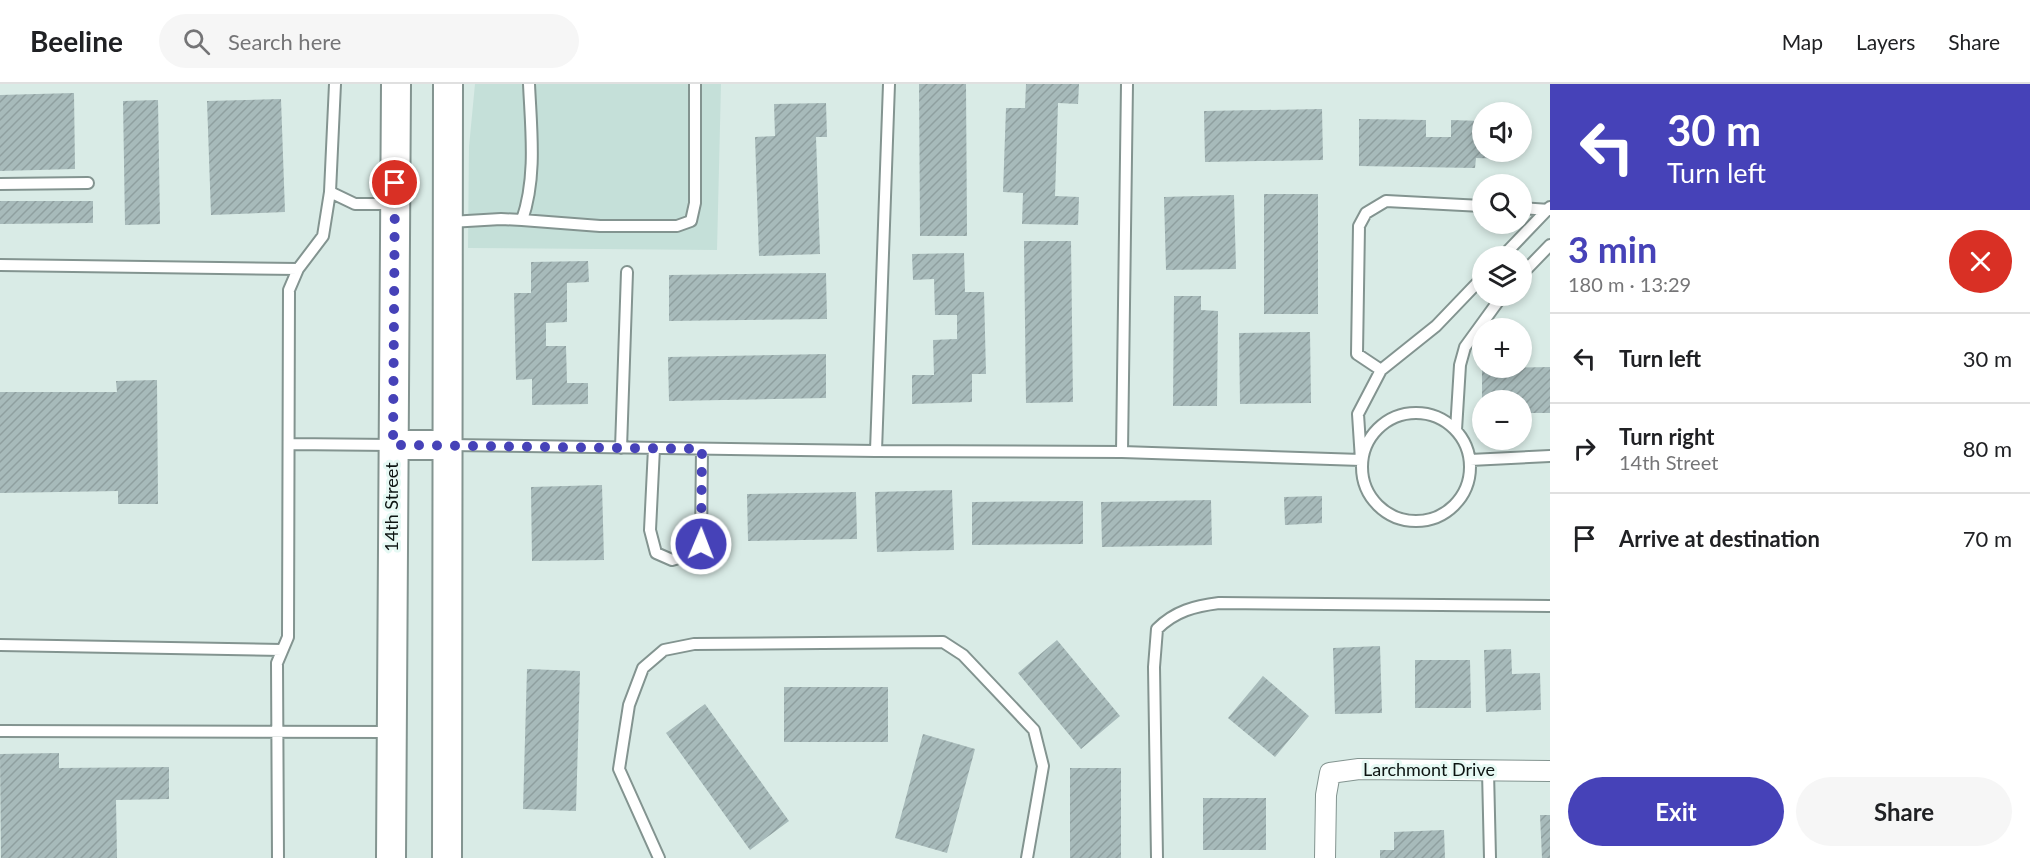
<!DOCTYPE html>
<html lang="en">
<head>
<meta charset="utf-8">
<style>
	:root { --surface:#fff; --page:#f6f6f6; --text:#202124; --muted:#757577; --line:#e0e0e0; --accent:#4642b8 }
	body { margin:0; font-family:Lato,sans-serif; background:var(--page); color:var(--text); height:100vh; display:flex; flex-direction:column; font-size:22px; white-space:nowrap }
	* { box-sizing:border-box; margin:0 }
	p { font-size:20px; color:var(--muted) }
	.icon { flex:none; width:33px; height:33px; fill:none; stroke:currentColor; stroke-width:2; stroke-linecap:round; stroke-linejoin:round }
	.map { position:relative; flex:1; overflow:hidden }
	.sheet { display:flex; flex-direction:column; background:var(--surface); width:480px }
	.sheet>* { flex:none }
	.guide { background:#4642b8; color:#fff; overflow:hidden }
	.controls { position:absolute; left:1472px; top:18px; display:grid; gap:12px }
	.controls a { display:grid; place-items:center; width:60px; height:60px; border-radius:50%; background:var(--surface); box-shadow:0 3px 9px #0003; font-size:30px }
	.pin { position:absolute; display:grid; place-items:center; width:51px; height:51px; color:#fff; margin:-26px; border:3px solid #fff; border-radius:50%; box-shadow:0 2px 6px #0007 }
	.me { position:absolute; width:66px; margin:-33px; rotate:1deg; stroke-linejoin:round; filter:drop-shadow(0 0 4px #0008) }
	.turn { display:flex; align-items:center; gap:21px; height:126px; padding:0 18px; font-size:27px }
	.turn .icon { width:78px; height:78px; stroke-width:2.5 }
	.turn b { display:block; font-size:42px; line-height:51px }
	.round { display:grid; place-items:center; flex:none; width:63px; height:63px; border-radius:32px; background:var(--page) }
	.summary { display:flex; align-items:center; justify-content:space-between; height:102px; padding:0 18px }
	h1 { font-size:36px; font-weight:700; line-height:45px; color:var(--accent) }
	.action { display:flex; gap:12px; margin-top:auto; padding:12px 18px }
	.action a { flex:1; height:69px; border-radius:36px; background:var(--accent); color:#fff; font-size:24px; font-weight:700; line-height:69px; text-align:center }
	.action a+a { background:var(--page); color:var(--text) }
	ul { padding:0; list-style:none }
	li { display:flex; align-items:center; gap:18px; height:90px; padding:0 18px; border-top:2px solid var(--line) }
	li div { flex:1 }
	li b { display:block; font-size:22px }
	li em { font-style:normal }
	header { display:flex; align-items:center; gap:36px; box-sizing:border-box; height:84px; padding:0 30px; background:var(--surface); border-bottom:2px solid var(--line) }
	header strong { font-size:28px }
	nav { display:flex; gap:33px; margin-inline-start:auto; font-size:21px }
	.search { width:420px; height:54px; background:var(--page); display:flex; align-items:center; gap:15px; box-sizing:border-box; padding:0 21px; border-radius:33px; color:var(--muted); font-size:22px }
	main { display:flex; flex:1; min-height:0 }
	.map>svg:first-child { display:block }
	.built { fill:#c5e0d9 }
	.building { fill:url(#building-hatch) }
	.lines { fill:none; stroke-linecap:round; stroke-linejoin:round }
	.lane-casing { stroke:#839490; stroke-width:14 }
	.street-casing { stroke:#839490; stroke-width:22 }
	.secondary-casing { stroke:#839490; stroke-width:32 }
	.lane { stroke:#fff; stroke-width:10 }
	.street { stroke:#fff; stroke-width:20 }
	.secondary { stroke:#fff; stroke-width:28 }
	.route { stroke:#4642b8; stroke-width:10; stroke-dasharray:0 18 }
	.labels { text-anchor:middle; stroke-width:6; stroke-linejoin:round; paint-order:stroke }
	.street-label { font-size:18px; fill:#0d1412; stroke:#e6f9f4 }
</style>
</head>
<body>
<header>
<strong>Beeline</strong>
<div class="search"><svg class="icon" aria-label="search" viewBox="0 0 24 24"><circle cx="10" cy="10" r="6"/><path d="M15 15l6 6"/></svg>Search here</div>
<nav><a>Map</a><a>Layers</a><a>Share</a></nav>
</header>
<main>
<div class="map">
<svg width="1550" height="774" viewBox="0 0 1550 774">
	<defs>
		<pattern id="building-hatch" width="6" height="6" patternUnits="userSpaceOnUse" patternTransform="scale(1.5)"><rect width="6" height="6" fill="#a7baba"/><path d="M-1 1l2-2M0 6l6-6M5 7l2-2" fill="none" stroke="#8f9f9f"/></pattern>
	</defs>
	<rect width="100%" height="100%" fill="#d9ebe6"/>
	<path class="built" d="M475 0H721L717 166 468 164 469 63Z"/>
	<path class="building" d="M919 0H966L967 152H920Z
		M1026 0H1079L1078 20 1058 19 1055 112 1079 113 1078 141 1022 140 1023 109 1003 108 1006 24H1025Z
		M74 9 75 85 0 87V11Z
		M281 15 285 128 211 131 207 17Z
		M158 16 160 140 125 141 123 17Z
		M826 19 827 53H816L820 170 759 172 755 53 775 52 774 20Z
		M1322 25 1323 76 1205 78 1204 27Z
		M1359 35 1426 36V53H1451V36L1482 37V68H1512V75L1476 74 1475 84 1359 82Z
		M1264 110H1318V230H1264Z
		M1234 111 1236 185 1166 186 1164 113Z
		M0 117H93V139L0 140Z
		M1024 157H1071L1073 318 1026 319Z
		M964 169 965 208H984L986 290H972V318L912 320V291H934L933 256 957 255V231H935L934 195 913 196 912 170Z
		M588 177 589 198 567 199V238L546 239V262H566L567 299H588V320L532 321V295L516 296 514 209H531V178Z
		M826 189 827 235 669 237V191Z
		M1174 212H1201V226L1218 227 1217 322H1173Z
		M1310 248 1311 319 1240 320 1239 249Z
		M826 270V314L669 317 668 273Z
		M1550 283V329H1521V316H1482V284Z
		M157 296 158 420H118V407L0 409V308H117L116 297Z
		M602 401 604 476 532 477 531 403Z
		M952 406 954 466 877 468 875 408Z
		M856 408 857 455 748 457 747 410Z
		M1322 412V439L1285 441 1284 413Z
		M1211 416 1212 461 1102 463 1101 418Z
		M1083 417V460L972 461V418Z
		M1057 556 1120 632 1081 665 1018 589Z
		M1380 562 1382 629 1335 630 1333 564Z
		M1511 565 1512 590 1540 589 1541 626 1486 628 1484 566Z
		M1415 576H1470L1471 624H1415Z
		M527 585 580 587 576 727 523 725Z
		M1263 592 1309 632 1275 673 1228 634Z
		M784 603H888V658H784Z
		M705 620 789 737 750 766 666 649Z
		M923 650 975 665 947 769 895 754Z
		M59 669V684L169 683V715L116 716 117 774H1L0 670Z
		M1070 684H1121V774H1070Z
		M1203 714H1266V766H1203Z
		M1540 731H1550V774H1542Z
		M1444 746 1445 774H1380V766H1394V748Z"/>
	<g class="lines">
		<g class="lane-casing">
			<path id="lane" d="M335 0 330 108 355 120H393
				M0 100 88 99
				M1521 124 1550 126
				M522 136 600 142H677L691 137 695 119V0
				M450 138 501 135 522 136C537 93 531 45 529 0
				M1503 172 1550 123
				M0 181 298 185
				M1521 191 1550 161
				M1381 286 1357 270 1359 142 1366 129 1386 117 1482 122
				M1362 383a54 54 0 1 1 108 0a54 54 0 1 1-108 0Z
				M1456 346 1460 281 1465 263 1502 212
				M289 360 392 361
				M448 361 876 367 1122 368 1361 376 1358 330 1381 286 1436 242 1482 194
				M621 364 627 188
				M654 364 650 446 656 469 672 476 696 469 701 460 702 365
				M876 367 889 0
				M1122 368 1127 0
				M1470 376 1550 372
				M0 561 282 566
				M0 647 391 648
				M1488 687 1490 774
				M278 774 277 579 288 553 289 206 298 185 323 152 330 108
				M659 774 619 685 629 621 643 584 664 566 694 560 943 558 963 571 1034 646 1043 682 1027 774
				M1157 774 1154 583 1157 545C1175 527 1195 522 1219 519L1550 522"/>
		</g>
		<g class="street-casing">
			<path id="street" d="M1325 774 1326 711 1330 689 1359 685 1550 687"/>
		</g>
		<g class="secondary-casing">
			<path id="secondary" d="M393 361H448
				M391 774 396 0
				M447 774 448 0"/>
		</g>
		<use href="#lane" class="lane"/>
		<use href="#street" class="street"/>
		<use href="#secondary" class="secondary"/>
	</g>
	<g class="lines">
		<path class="route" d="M395 99 393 361 702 365 701 460"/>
	</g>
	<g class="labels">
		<g class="street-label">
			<text transform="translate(392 423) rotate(-90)" y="6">14th Street</text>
			<text x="1429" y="692">Larchmont Drive</text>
		</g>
	</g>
</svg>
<div class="controls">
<a><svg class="icon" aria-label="sound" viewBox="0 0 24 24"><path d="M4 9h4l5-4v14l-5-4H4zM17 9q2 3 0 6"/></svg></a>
<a><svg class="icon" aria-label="search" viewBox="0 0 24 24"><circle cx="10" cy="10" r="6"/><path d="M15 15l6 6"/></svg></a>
<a><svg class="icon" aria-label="layers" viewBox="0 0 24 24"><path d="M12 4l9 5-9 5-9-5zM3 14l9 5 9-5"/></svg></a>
<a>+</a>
<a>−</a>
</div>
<div class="pin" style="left:395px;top:99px;background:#d93025"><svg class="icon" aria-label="arrive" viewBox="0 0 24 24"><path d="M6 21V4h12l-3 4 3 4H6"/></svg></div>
<svg class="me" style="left:701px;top:460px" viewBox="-20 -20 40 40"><circle r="17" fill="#4642b8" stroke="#fff" stroke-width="3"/><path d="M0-11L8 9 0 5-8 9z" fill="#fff"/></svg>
</div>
<section class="sheet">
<div class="guide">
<div class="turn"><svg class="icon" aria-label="left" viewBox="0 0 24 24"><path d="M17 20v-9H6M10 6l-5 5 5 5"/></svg><div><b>30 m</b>Turn left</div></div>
</div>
<div class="summary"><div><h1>3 min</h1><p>180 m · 13:29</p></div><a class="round" style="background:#d93025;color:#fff"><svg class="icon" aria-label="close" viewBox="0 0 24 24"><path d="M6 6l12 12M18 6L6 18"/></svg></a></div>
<ul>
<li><svg class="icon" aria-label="left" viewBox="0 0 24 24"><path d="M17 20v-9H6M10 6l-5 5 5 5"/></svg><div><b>Turn left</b></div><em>30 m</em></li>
<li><svg class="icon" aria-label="right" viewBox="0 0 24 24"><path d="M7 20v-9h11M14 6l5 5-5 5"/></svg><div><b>Turn right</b><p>14th Street</p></div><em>80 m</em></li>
<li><svg class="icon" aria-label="arrive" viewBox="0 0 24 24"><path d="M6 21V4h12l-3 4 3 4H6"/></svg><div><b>Arrive at destination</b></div><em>70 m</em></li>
</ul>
<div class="action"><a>Exit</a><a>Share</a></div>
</section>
</main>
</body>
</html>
